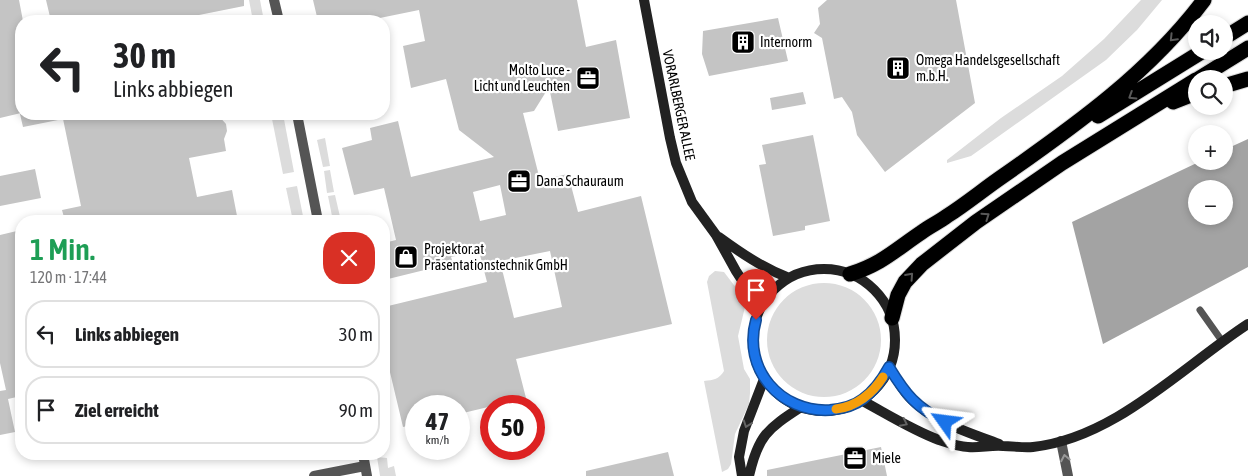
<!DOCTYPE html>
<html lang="de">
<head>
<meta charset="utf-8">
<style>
	:root { --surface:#fff; --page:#f2f2f2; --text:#202124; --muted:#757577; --line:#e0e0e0 }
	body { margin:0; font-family:"Asap Condensed",sans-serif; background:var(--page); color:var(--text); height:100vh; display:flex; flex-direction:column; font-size:19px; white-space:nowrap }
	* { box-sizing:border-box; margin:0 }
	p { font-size:16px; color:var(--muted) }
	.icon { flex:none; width:28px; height:28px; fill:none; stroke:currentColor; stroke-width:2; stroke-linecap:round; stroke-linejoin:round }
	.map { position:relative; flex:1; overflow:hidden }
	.side { position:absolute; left:15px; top:215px; width:375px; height:245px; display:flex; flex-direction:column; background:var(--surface); border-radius:20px; box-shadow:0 2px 8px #0003 }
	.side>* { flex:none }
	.top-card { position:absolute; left:15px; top:15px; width:375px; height:105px; border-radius:20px; box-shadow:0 2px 8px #0003; background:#fff; color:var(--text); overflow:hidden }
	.fabs { position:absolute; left:1188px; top:15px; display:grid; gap:10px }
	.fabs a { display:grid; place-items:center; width:45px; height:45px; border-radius:50%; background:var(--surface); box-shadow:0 2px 8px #0003; font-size:25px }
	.speed { position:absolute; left:405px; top:395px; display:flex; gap:10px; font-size:25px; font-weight:700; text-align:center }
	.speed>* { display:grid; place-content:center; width:65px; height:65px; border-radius:50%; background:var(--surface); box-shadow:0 2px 8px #0003; line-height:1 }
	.speed small { font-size:12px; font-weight:400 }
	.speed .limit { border:8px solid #d22; background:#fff; color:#111 }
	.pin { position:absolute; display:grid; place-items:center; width:42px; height:42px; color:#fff; margin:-51px -21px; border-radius:50% 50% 50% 0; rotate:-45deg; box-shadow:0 0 5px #0007 }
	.pin .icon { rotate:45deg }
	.me { position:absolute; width:55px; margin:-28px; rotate:301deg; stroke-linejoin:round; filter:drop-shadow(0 0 4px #0008) }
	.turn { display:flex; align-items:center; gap:18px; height:105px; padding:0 15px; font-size:22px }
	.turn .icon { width:65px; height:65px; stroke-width:2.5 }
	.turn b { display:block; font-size:35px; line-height:42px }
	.round { display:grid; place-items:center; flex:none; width:52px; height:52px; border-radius:20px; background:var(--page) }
	.head { display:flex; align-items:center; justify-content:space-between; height:85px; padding:0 15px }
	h1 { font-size:30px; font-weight:600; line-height:38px; color:#1e9e55 }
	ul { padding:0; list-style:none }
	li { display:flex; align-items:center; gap:15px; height:68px; margin:0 10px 8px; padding:0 5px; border:2px solid var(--line); border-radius:20px }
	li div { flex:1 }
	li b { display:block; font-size:19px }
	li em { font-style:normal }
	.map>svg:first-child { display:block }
	.green { fill:#dcdcdc }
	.water { fill:#a3a3a3; fill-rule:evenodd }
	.building { fill:#c4c4c4; fill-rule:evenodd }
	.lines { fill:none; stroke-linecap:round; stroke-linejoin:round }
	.motorway-casing { stroke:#dbdbdb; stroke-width:17 }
	.service { stroke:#555; stroke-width:7 }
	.minor { stroke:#555; stroke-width:10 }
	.secondary { stroke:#222; stroke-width:10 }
	.motorway { stroke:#000; stroke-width:15 }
	.oneway { stroke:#595959 }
	.oneway2 { stroke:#646464 }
	.oneway3 { stroke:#999 }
	.route-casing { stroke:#114b97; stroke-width:12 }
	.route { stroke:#1a73e8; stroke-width:9 }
	.slow { stroke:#f59e0b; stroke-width:9 }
	.labels { text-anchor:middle; stroke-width:4.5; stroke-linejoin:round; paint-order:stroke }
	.poi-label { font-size:14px; fill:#000; stroke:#fff; text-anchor:start }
	.street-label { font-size:14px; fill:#000; stroke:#fff }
</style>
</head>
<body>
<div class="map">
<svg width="1248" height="476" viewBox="0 0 1248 476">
	<rect width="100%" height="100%" fill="#fff"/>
	<path class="green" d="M249 0H260L264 21H253Z
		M1141 0H1162L1137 30 1106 60 971 156 947 163V160L1001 118 1062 76 1104 39Z
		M271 114H283L294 172 283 174Z
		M325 138 330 166 323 167 317 140Z
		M330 170 334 192 327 193 324 171Z
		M297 186 304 221H293L286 188Z
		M335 195 341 221H333L328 196Z
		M715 271 724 272 743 297 745 307 738 336 744 369 750 379V393L749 404 735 434 731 464 728 469 722 472 704 381C714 380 719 379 724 371L707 282 709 276Z
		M767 340a57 57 0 1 1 114 0a57 57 0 1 1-114 0Z
		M377 457 387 458 388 468 394 466 396 476H380Z"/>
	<path class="water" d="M1248 139V267L1103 344 1072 222 1201 161H1224V150ZM1196 189H1224V216H1196Z"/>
	<path class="building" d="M0 0H19L23 21H21V113L0 118Z
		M46 0H244V6L169 21H51Z
		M313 0H577L586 47 616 40 630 118 558 131 549 87 534 111 523 113 540 180 568 174 578 212 641 196 672 324 516 359 526 398 459 414V406H416V424L403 427 384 347V307L487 282 479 251 451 257 453 263 384 280V243L396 240 384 188 354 195 342 148 372 140 370 128 398 121 411 177 494 157 459 130 446 79 411 88 403 46 425 41 419 10 370 20V21H318ZM500 185 506 215 480 221 473 192ZM550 251 562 307 514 318 500 261Z
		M827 0H956L975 103 885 172 857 135 852 112 842 97 834 99 822 38 814 33 820 24 818 8Z
		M778 18 788 61 709 76 702 54 703 31Z
		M803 92 806 104 772 110 770 98Z
		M20 114H58V120L23 127Z
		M62 114H217L226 124 227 131 224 139 226 151 189 158 197 197 232 190 238 221H65L62 210 81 206Z
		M813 135 830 221 805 226V230L773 236 759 165 766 164 762 145Z
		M35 169 41 198 0 206V176Z
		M21 230V396L8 399 15 432 0 435V391L6 390 0 363V235Z
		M881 447 887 476H767V470Z
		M668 452 674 476H586V471Z"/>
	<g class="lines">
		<g class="motorway-casing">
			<path id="motorway" d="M1224 38 1248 23
				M1198 79 1248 48
				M1224 86 1248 79
				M1173 102 1196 93
				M1098 116 1203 51
				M850 274C882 264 895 250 922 232 930 226 939 222 947 216 966 204 984 189 1003 176 1076 125 1150 72 1204 0
				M892 318 898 295 905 282 922 264 976 222 1062 163 1196 80"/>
		</g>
		<path class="service" d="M1200 310 1222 341"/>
		<path class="minor" d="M274 0 279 21
			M297 114 318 221
			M1061 441 1068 476
			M363 454 367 476
			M314 476 365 466"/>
		<path class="secondary" d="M644 0 670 138 676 163 692 202 716 235 736 271 760 308
			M719 237C741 253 763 268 789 278
			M753 340a71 71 0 1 1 142 0a71 71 0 1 1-142 0Z
			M889 367C895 377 901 388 909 397 932 422 968 432 999 444
			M861 400C887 414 912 430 939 440 948 443 959 447 968 447 980 448 991 445 1003 446 1013 446 1022 448 1033 447 1115 438 1182 367 1248 324
			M742 476 739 457 744 431 764 379
			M749 476C758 436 767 429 801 407"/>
		<use href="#motorway" class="motorway"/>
	</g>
	<defs><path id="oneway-chevron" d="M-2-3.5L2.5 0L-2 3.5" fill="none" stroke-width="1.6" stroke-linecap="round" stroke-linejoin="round" transform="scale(1.25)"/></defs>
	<g class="oneway">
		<use href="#oneway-chevron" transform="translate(1173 38) rotate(134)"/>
		<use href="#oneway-chevron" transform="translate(1132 96) rotate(148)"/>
		<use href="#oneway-chevron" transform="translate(986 216) rotate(-35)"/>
		<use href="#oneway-chevron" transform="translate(910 276) rotate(-48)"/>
	</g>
	<g class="oneway2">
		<use href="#oneway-chevron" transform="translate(904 423) rotate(26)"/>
		<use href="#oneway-chevron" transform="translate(747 424) rotate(110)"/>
	</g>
	<use class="oneway3" href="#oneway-chevron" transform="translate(1065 458) rotate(-101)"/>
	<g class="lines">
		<g class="route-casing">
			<path id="route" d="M756 320C742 369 781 413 830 410 841 409 854 406 863 399 875 390 882 380 889 367 906 395 916 407 945 422"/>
		</g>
		<use href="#route" class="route"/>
		<path class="slow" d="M836 409C856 407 873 393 883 377"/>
	</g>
	<defs>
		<g id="building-square" transform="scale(1.25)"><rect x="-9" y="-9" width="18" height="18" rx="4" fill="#000" stroke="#fff"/><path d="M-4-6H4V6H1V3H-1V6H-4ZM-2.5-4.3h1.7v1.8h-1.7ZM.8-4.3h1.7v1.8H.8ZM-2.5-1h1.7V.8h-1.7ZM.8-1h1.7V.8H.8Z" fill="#fff"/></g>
		<g id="office-square" transform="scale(1.25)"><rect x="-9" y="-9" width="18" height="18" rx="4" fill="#000" stroke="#fff"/><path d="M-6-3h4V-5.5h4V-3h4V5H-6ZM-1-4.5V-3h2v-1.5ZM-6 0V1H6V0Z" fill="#fff"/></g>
		<g id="shop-square" transform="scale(1.25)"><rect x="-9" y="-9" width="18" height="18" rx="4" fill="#000" stroke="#fff"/><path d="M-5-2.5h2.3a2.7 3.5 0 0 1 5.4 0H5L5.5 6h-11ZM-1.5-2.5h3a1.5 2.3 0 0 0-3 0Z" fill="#fff"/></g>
	</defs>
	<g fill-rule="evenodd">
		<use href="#building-square" x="743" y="42"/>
		<use href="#building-square" x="898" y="68"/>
		<use href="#office-square" x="588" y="78"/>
		<use href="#office-square" x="519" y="181"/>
		<use href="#shop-square" x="406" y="257"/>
		<use href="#office-square" x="855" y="458"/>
	</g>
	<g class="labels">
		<g class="poi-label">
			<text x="760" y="47">Internorm</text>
			<text x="916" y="65">Omega Handelsgesellschaft<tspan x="916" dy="16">m.b.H.</tspan></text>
			<text x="570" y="75" text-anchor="end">Molto Luce -<tspan x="570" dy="16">Licht und Leuchten</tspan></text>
			<text x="536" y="186">Dana Schauraum</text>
			<text x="424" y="254">Projektor.at<tspan x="424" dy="16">Präsentationstechnik GmbH</tspan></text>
			<text x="872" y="463">Miele</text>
		</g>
		<g class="street-label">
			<text transform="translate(679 105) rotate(78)" y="5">VORARLBERGER ALLEE</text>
		</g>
	</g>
</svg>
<div class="fabs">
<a><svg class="icon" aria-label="sound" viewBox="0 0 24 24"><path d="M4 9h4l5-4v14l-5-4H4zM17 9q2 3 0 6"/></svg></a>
<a><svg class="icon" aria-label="search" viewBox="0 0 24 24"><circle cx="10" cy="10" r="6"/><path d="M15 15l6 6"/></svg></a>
<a>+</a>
<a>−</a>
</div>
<div class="speed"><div>47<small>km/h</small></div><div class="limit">50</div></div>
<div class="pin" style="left:756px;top:320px;background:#d93025"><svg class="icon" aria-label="arrive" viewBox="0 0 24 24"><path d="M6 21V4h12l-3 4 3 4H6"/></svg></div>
<svg class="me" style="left:945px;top:422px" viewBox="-20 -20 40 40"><path d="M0-17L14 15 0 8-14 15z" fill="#1a73e8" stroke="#fff" stroke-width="4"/></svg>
<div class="top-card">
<div class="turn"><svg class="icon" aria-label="left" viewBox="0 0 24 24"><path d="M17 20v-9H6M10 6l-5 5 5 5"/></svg><div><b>30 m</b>Links abbiegen</div></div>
</div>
<section class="side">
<div class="head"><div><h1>1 Min.</h1><p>120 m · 17:44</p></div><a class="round" style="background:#d93025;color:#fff"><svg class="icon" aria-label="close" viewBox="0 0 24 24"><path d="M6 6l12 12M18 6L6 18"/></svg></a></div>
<ul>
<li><svg class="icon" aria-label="left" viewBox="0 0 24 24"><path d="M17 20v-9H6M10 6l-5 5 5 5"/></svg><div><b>Links abbiegen</b></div><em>30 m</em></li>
<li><svg class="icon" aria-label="arrive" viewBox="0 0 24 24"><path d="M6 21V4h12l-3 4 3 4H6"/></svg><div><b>Ziel erreicht</b></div><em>90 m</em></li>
</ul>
</section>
</div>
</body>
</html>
